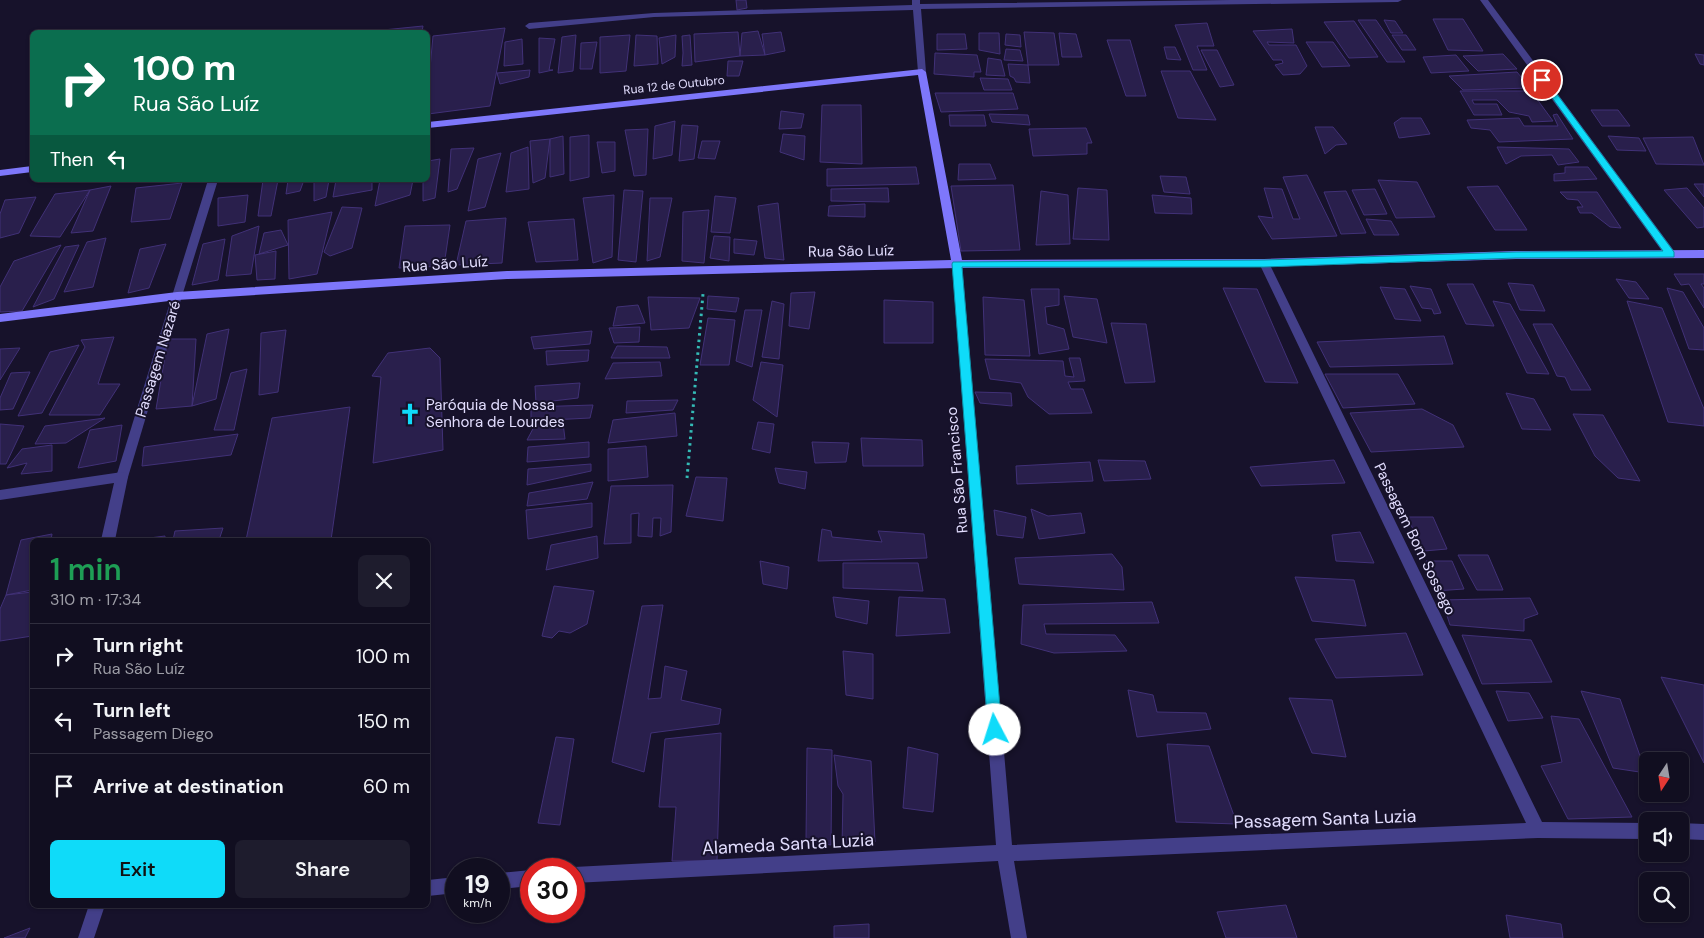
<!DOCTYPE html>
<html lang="en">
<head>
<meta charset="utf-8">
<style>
	:root { --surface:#110e20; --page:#1e1c2d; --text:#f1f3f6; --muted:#9c9ca5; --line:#302e3e; --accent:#0fdbf9 }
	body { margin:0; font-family:"DM Sans",sans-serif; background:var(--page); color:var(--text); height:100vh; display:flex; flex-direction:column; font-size:19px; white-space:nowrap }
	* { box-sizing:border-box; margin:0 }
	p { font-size:16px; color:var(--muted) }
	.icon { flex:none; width:28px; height:28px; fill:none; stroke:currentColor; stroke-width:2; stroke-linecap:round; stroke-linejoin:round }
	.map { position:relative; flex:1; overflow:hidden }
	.sheet { position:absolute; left:30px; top:538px; width:400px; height:370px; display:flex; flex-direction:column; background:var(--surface); border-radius:8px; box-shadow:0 1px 4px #0004,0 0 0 1px var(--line) }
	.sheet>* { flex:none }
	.guide { position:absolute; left:30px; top:30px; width:400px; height:152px; border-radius:8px; box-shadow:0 1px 4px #0004,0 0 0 1px var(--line); background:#0b6e4f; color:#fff; overflow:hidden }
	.needle { width:32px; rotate:192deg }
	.controls { position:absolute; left:1639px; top:752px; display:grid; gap:10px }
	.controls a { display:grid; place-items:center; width:50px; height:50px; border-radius:8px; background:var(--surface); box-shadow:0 1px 4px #0004,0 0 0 1px var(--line); font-size:25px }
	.speed { position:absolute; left:445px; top:858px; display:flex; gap:10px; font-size:25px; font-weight:700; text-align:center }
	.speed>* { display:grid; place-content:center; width:65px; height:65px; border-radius:50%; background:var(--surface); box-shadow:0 1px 4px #0004,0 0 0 1px var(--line); line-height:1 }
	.speed small { font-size:12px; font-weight:400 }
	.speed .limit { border:8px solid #d22; background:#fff; color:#111 }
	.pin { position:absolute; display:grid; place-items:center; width:42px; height:42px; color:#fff; margin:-21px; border:2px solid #fff; border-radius:50%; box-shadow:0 1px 5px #0007 }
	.me { position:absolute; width:55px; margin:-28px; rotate:355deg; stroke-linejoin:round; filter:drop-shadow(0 0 4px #0008) }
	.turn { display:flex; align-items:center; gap:18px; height:105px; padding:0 20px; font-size:22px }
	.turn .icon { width:65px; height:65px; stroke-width:2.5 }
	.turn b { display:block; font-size:35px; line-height:42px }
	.then { display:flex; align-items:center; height:48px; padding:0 20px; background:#0003; gap:10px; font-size:19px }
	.round { display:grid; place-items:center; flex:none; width:52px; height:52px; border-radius:8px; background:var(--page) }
	.overview { display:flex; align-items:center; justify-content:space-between; height:85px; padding:0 20px }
	h1 { font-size:30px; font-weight:600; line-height:38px; color:#1e9e55 }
	.primary-button { display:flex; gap:10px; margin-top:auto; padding:10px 20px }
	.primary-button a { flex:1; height:58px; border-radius:8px; background:var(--accent); color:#111; font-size:20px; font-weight:600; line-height:58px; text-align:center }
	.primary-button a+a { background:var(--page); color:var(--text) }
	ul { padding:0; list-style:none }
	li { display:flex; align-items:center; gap:15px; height:65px; padding:0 20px; border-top:1px solid var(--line) }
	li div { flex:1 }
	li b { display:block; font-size:19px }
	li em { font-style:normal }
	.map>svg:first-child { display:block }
	.building { fill:#291f4c; stroke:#413177 }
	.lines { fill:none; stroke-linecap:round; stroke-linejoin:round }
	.path { stroke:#34bbb6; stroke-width:3; stroke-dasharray:2.5 4; stroke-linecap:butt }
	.service { fill:#433f89; fill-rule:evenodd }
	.minor { fill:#433f89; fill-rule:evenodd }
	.secondary { fill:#7e77fb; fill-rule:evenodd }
	.route { fill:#0fdbf9; stroke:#0a8ea2 }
	.labels { text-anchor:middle; stroke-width:4; stroke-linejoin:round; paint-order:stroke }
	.far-street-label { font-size:12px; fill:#e2ddfe; stroke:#17122b }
	.street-label { font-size:15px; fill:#e2ddfe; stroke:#17122b }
	.poi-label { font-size:15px; fill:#e2ddfe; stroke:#17122b; text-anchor:start }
	.near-street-label { font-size:18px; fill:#e2ddfe; stroke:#17122b }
</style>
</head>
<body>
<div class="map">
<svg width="1704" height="938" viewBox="0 0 1704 938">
	<rect width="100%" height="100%" fill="#17122b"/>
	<path class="building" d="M736 0H746L747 8 737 10Z
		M1433 19H1463L1483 51 1448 50Z
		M1358 20H1376L1405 62H1387Z
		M1384 20 1395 21 1403 33H1391Z
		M1354 21 1378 57 1349 58 1324 22Z
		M1207 23 1214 46H1197L1207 70H1193L1175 25Z
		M423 26 422 32H363Z
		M505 28 490 106 428 114V90L433 36Z
		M1292 29 1294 43 1267 42 1269 45H1296L1307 66 1300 74 1283 75 1275 65 1283 63 1282 60H1273L1253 31Z
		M758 31 765 55 740 56 742 33Z
		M738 32 740 56 695 62 694 34Z
		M781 32 785 51 765 55 762 34Z
		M1024 32 1054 33 1059 65H1028Z
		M979 33H999L1000 54 979 50Z
		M1059 33 1076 34 1082 57H1062Z
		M937 34H965L967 49 937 50Z
		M1006 34 1020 35 1021 47 1005 45Z
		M576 35 573 71 558 73 562 37Z
		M630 35 626 71 600 73V37Z
		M636 35 657 36 658 64 634 66Z
		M676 35 675 57 662 64 659 38Z
		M690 35 692 65 682 66 683 53 682 36Z
		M1392 35H1406L1416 50H1402Z
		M539 38 555 39 549 70H553L539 73Z
		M522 39 523 64 504 66 505 42Z
		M1107 40H1130L1146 96H1126Z
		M597 42 592 69H580L581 43Z
		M1306 42H1333L1350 66 1322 67Z
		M1164 47H1175L1181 60 1167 59Z
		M1006 49 1020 50 1023 61 1004 60Z
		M1201 50H1217L1234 85 1220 87Z
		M935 53 977 55 981 72H974V77L934 74Z
		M1503 54 1517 69 1478 71 1463 56Z
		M1695 54 1704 55V65L1700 64Z
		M1456 55 1469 71 1431 73 1423 57Z
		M988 58 1001 60 1005 76 986 75Z
		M728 61H743L739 76H727Z
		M1008 64 1028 65 1030 83 1016 82 1014 78 1010 76Z
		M530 70 529 77 500 84 497 73Z
		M1161 71H1190L1216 120 1178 118Z
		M1517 72 1530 88 1463 90 1449 76Z
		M980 78 1008 79 1012 90H984Z
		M1460 91H1531L1553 121 1532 122 1529 116 1509 112 1497 100H1472L1474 104H1497L1502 115H1474Z
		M935 93H1013L1018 109 941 112Z
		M822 105H861L862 164 820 162Z
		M1591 110H1618L1630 126H1602Z
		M781 111 804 114 801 128 779 129Z
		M989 114 1028 115 1030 125 992 122Z
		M1557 114 1573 139 1499 142 1490 130 1471 128 1467 120 1519 118 1524 126H1558L1553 115Z
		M949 115H984L986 126H950Z
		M1401 118H1421L1430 134 1399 138 1394 123Z
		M675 121 672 155 653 159 655 126Z
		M682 125 698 126 694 159 679 161Z
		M1315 127H1333L1347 144 1336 145 1325 154Z
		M1086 128 1092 143H1087V154L1033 156 1029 129Z
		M648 129 646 175 634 176 625 130Z
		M783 134 805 136 804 160 780 152Z
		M589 135V177L570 181V137Z
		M563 136 564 174 550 177V139Z
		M1608 136 1639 138 1646 151 1617 150Z
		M1693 137 1704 165 1656 164 1643 138Z
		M550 139 545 178 533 183 530 141Z
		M702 141H720L715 159 698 158Z
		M597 142H615V171L602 173Z
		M528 147 529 189 506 192 511 153Z
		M1497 147 1569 149 1579 162 1558 165 1552 155 1521 156 1506 164Z
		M474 148 457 189 448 192 451 149Z
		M501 153 485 207 468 211 478 159Z
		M440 159 435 198 423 201V180H428V161Z
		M959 164H990L996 179 958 180Z
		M916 167 919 184 827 186V169Z
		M1565 167H1588L1597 179 1554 181V174L1565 173Z
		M1307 175 1337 236 1272 239 1258 216 1273 218 1264 188 1282 189 1293 219H1300L1283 177Z
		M1160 176 1186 177 1190 194 1164 192Z
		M263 180H278L271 216H258Z
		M288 180H304L300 191 286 194Z
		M314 180H329L326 197 314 201Z
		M336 180H372V190L333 197Z
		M380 180H413L410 195 375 206Z
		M1378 180 1417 182 1435 217 1396 218Z
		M182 183 170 219 131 222 136 188Z
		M1694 184H1704V197Z
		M1013 185 1020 250 961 251 951 186Z
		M111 186 93 231 71 233 90 190Z
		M1498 186 1527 230H1495L1467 187Z
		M888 188 889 202 831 201V189Z
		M1078 188 1107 190 1109 240 1073 239Z
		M1687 188 1704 208V227L1697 228 1664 190Z
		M1375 189 1387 214 1364 215 1352 190Z
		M90 190 60 237 30 236 55 194Z
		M624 190 643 191 636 262 618 260Z
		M1041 191 1068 195 1070 244 1036 245Z
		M1346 191 1366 233 1341 234 1324 192Z
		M1560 192H1597L1621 228 1610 227 1592 213H1580L1577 207H1583L1578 200 1567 199Z
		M248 195 245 222 218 226V198Z
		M614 195 612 257 593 263 583 198Z
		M1152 195 1191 198 1192 214 1155 213Z
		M715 196 736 198 730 233 711 232Z
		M36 197 19 233 0 238V214L5 200Z
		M650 198H672L660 257 647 261Z
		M778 203 784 260 765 258 758 206Z
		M865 204V217L828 216 829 206Z
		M342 207 362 208 352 248 330 256 324 252Z
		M709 210 704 263 682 261 683 212Z
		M332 212 317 274 289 279 288 220Z
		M506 218 502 263 456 265 466 221Z
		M574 219 578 260 536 262 528 222Z
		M1366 219 1391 221 1399 235H1374Z
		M450 225 444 266 399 268 405 226Z
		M259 226 251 274 226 276 232 236Z
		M281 230 288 245 259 254 264 233Z
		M714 236 730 237 729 261 710 258Z
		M106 238 93 287 64 292 87 242Z
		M225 239 218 280 192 285 203 244Z
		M734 239 757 241 754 255 734 253Z
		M166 244 149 288 128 293 140 249Z
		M61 245 22 311 0 312V287L14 261Z
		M79 245 54 299 33 307 65 247Z
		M276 251 275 279 257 280 255 255Z
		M1674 274H1704V284H1701L1704 288V308L1689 284 1681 285Z
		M1616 279 1636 282 1649 299 1629 298Z
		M1508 283 1533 285 1545 311 1520 310Z
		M1447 284H1473L1494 326 1466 324Z
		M1410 286 1431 289 1441 313 1434 314 1432 309 1422 308Z
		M1380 287 1405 289 1421 321 1395 319Z
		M1223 288 1257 289 1298 383 1265 382Z
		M1667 288 1683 292 1704 328V350L1689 349Z
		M1031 289H1059V305L1045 307 1047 324 1064 329 1069 349 1039 354Z
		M815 292 809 329 789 326 791 293Z
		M708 296 739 298 736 312 707 309Z
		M1064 296 1097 299 1107 343 1073 337Z
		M648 297 700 298 689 328 651 330Z
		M983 297 1024 300 1030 356 985 355Z
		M884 300 933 302V343H884Z
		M772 301 784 304 779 359 762 357Z
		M1493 301 1510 304 1549 374 1527 373Z
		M1627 301 1662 308 1704 409V426L1668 422Z
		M638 305 645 323 613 326 617 307Z
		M745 310H762L752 367 736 361Z
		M708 318 735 320 729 365H700Z
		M1111 323 1146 324 1155 382 1125 383Z
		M1533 324H1552L1591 390H1571L1565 377 1557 376Z
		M640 327 639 342 614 343 609 328Z
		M229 329 216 399 192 406 207 334Z
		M286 330 278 392 259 395 261 333Z
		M592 331 590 344 534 349 531 337Z
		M1444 336 1453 364 1330 367 1317 342Z
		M114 337 98 384H120L100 415H49L85 347 81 340Z
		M168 339H196L192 406 156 409Z
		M79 345 42 413 18 416 50 352Z
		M617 346 667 347 670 358H611Z
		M20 348 0 380V349Z
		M430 348 440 358 443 450 373 463 381 377 372 376 388 353Z
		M589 350 588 361 547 365 546 351Z
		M1069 358H1080L1085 381 1068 382 1071 389H1083L1092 413 1049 414 1028 397 1021 383 990 379 985 359 1063 361 1065 376 1074 377Z
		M660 362 662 376 605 379 613 363Z
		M761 362 783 365 777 417 753 400Z
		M247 369 234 430H214L231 373Z
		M30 372 13 409 0 410V398L11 373Z
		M1325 374H1398L1415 404 1343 408Z
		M580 383 578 398 536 403 535 386Z
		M975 392 1011 393 1012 406 980 403Z
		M1506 393 1534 399 1551 430 1522 429Z
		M678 400 673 410 626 413 627 401Z
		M593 405 590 418 531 421V407Z
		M350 407 331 540H246L272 418Z
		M1422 409 1453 425 1464 447 1371 452 1350 413Z
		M675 413 677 436 608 443 613 420Z
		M1573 414 1603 415 1640 481 1618 478 1595 456Z
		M105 418 66 443 35 444 45 426Z
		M758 422 774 424 770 453 752 449Z
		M563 423 565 439 527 440 535 425Z
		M0 424 24 426 6 464H0Z
		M122 425 116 461 78 468 90 430Z
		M238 434 231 455 142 466 144 447Z
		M861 438 922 440 923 466H863Z
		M589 442V457L527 462 528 447Z
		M812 442 849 443 846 462 815 463Z
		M52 445V471L21 474 27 463 7 468 22 449Z
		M646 446 648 477 608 481V449Z
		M1098 460 1145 461 1151 479 1104 481Z
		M1334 460 1345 483 1261 486 1250 467Z
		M1090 462 1093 481 1017 484 1016 466Z
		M591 464V471L527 485 528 469Z
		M775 468 807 472 805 489 779 483Z
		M696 477 727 478 723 521 686 516Z
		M593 482 587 499 527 506 529 493Z
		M673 485 671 532 660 536 661 518H653L652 537 638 536 639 513 631 514V543L604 544 611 486Z
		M592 503V527L528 539 526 510Z
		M1031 509 1048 516 1081 513 1085 533 1039 539Z
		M994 510 1026 517 1023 538 997 535Z
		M1407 517H1433L1447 549 1424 551Z
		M223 528 219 540H173L175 531Z
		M822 529 831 531 832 537 882 542 878 531 924 534 927 558 818 561Z
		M1360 532 1374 563 1336 561 1332 535Z
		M52 534 51 540H32V590L6 595 21 540Z
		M165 536V540H134Z
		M597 536 598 558 546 570 551 545Z
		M1112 554 1122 567 1124 590 1019 584 1015 558Z
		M1458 555H1488L1503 590H1477Z
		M760 561 789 567 787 589 763 584Z
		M1426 561H1452L1464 589 1435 591Z
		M843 563H918L923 591 843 588Z
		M1295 577 1354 580 1366 626 1312 621Z
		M554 586 594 591 587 624 570 633 559 631 552 638 542 636Z
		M32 592V636L0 641V609L6 595Z
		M833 597 869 601 867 624 836 617Z
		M899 597 945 599 950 633 896 636Z
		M1530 598 1538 614 1524 619V631L1450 625 1442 600Z
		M1152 602 1159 623 1044 624 1046 634 1115 635 1127 651 1054 653 1021 644 1023 605Z
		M663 605 648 699 661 698 665 666 687 671 681 700 721 709 719 724 651 733 644 772 612 762 642 606Z
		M1406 633 1423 675 1336 678 1315 639Z
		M1462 635 1531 640 1552 682 1482 684Z
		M843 651 873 654V699L846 695Z
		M1661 677 1704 685V763Z
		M1128 690 1153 695 1157 712 1206 713 1211 729 1137 737Z
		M1496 691 1529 693 1543 718 1508 721Z
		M1581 691 1620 699 1646 773 1613 768Z
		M1289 698 1332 700 1346 757 1312 753Z
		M1551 716 1579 719 1632 817 1568 819 1541 766 1562 762Z
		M721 733 717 861H672L676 807H659L665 739Z
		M556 737 574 739 560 825 538 823Z
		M1167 744 1209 746 1237 824 1176 822Z
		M908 747 938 754 933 812 903 808Z
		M807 748 832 750 831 845 806 841Z
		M834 755 871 761 875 842 842 847 843 794 838 786Z
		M1286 905 1297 938H1226L1217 912Z
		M1506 915 1561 924 1563 938H1510Z
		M869 924V938H834V926Z
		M30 928 25 938H4Z"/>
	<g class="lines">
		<path class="path" d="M687 478 703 294"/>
		<path class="service" d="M177 292 182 296 128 477 126 481 122 482 118 481 116 477 172 296Z"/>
		<path class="minor" d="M912 0H920V4L1230 0H1402L1398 2 921 9 926 72 922 75 918 72 913 10 654 17 529 29 525 26 529 23 654 13 912 5Z
			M1480 0H1488L1675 252 1676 255 1675 258H1667Z
			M208 180H218L182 296 177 300 172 296Z
			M1264 259 1269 263 1542 822 1648 823V839L1538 838 1014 861 1027 938H1011L998 861 574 883V869H569L574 867 996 845 952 264 957 260 962 264 1012 845 1526 823 1259 263Z
			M122 472 126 473 128 477 115 540H101L114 483 0 500V490Z
			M1680 823 1704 824V840L1680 839Z
			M531 870V886L499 889V873Z
			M456 877V893L428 896V880Z
			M89 905H105L94 938H78Z"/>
		<path class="secondary" d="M922 69 926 72 962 260 1264 259 1516 251 1704 250V258L1516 259 1264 267 957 268 507 279 177 300 0 322V314L177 292 507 271 951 260 918 75 428 128V122Z
			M32 166V172L0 176V170Z"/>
	</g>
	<path class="route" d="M1540 78H1545L1674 252V257L1516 258 1264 267H962L1002 730 1000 735 995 737 990 735 988 730 952 264 953 262 1264 260 1516 252 1663 251 1540 81Z"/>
	<defs>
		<g id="church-bare" transform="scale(1.725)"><path d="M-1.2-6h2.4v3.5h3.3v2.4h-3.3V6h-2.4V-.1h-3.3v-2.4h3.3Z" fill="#0fdbf9" stroke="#17122b" stroke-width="2.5" paint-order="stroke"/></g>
	</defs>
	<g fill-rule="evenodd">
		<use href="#church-bare" x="410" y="414"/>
	</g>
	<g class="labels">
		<g class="far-street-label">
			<text transform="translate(674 85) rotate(-6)" y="4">Rua 12 de Outubro</text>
		</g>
		<g class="street-label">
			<text transform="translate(851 251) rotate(-1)" y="5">Rua São Luíz</text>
			<text transform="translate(445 264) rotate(-4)" y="5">Rua São Luíz</text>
			<text transform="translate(158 359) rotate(-73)" y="5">Passagem Nazaré</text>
			<text transform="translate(957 470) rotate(-95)" y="5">Rua São Francisco</text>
			<text transform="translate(1415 539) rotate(64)" y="5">Passagem Bom Sossego</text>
		</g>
		<g class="poi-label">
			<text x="426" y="410">Paróquia de Nossa<tspan x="426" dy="17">Senhora de Lourdes</tspan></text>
		</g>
		<g class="near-street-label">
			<text transform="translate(1325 819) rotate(-2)" y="6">Passagem Santa Luzia</text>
			<text transform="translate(788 844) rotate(-3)" y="6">Alameda Santa Luzia</text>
		</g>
	</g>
</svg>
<div class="controls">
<a><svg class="needle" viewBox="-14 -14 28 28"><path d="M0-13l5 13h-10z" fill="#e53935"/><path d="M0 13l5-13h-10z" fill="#9c9ca5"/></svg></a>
<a><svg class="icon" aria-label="sound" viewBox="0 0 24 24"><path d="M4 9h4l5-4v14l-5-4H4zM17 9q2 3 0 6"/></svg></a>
<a><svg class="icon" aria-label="search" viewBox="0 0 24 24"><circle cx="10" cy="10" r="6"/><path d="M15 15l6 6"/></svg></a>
</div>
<div class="speed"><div>19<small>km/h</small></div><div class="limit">30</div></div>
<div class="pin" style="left:1542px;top:80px;background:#d93025"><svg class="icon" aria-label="arrive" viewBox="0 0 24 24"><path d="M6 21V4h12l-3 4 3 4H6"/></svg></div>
<svg class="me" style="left:995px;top:730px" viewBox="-20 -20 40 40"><circle r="19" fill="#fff"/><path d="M0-13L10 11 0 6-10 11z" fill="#0fdbf9"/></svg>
<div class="guide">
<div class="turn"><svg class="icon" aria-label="right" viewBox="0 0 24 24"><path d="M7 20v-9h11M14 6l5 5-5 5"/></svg><div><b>100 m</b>Rua São Luíz</div></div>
<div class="then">Then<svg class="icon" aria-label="left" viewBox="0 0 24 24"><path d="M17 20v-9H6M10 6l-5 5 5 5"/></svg></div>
</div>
<section class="sheet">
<div class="overview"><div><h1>1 min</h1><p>310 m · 17:34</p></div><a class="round"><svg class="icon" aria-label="close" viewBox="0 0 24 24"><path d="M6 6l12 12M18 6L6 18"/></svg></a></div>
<ul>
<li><svg class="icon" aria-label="right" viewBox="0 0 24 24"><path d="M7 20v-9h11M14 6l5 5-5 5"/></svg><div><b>Turn right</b><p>Rua São Luíz</p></div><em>100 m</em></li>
<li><svg class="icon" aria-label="left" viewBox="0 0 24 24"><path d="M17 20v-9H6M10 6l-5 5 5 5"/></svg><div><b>Turn left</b><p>Passagem Diego</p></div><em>150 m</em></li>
<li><svg class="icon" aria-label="arrive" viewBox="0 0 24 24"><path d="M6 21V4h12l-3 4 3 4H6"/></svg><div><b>Arrive at destination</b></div><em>60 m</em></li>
</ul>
<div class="primary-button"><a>Exit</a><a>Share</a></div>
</section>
</div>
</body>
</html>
